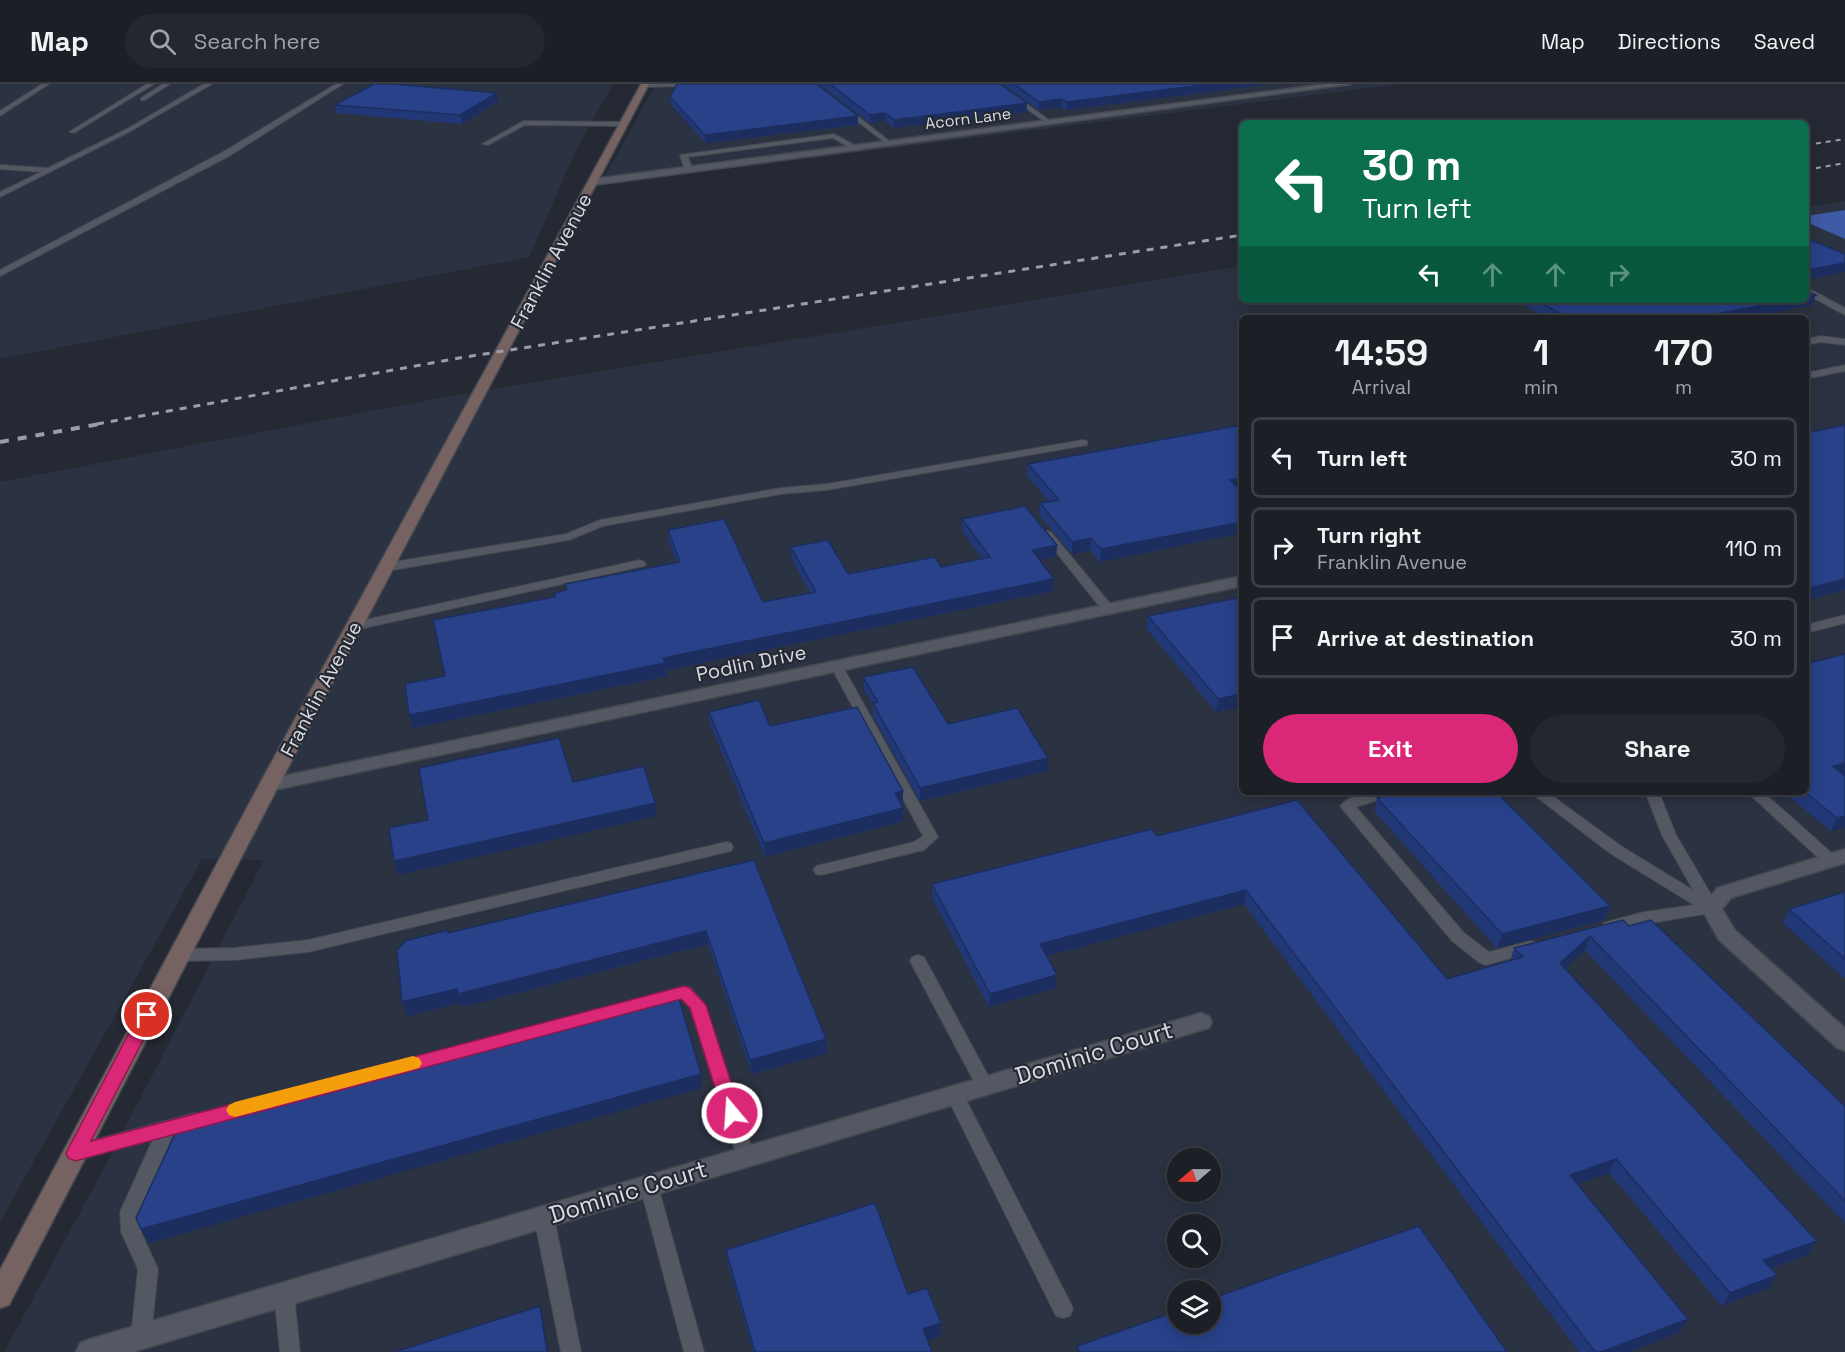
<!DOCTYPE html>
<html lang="en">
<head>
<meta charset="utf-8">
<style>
	:root { --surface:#1c1f26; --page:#25272e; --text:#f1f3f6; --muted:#a0a2a7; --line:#3a3d43; --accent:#db2777 }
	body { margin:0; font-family:"Space Grotesk",sans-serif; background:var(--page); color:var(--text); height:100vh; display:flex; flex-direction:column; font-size:22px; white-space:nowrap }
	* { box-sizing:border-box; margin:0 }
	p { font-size:20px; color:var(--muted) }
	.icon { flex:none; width:33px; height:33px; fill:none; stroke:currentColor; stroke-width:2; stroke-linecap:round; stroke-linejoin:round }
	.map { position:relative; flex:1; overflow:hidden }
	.side { position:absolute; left:1239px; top:231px; width:570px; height:480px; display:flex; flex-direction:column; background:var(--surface); border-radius:9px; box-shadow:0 3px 15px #0003,0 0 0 2px var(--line) }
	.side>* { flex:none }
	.guide { position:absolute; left:1239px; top:36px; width:570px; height:183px; border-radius:9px; box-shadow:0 3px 15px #0003,0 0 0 2px var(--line); background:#0b6e4f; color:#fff; overflow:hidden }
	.needle { width:39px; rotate:250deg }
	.buttons { position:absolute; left:1167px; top:1064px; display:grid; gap:12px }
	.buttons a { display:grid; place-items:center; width:54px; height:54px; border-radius:50%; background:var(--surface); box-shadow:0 3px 15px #0003,0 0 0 2px var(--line); font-size:30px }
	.pin { position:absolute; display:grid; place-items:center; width:51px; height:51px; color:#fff; margin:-26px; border:3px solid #fff; border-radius:50%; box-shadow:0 2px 6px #0007 }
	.me { position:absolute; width:66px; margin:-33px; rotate:342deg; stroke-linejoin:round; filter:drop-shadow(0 0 4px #0008) }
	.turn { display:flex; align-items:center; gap:21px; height:126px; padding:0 24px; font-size:27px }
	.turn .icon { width:78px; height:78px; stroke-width:2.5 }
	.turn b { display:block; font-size:42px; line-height:51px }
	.lanes { display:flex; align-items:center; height:57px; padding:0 24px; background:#0003; justify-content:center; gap:30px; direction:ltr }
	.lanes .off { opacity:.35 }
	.eta { display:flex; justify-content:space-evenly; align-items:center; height:102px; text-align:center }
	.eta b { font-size:36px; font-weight:800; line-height:42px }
	.button { display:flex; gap:12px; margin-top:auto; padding:12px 24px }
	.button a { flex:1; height:69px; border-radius:36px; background:var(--accent); color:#fff; font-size:24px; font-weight:800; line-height:69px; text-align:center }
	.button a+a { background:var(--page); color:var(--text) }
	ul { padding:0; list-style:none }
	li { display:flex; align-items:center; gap:18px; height:81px; margin:0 12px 9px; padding:0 12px; border:3px solid var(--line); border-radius:9px }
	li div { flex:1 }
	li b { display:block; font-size:22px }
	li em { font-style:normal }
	header { display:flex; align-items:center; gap:36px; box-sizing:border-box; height:84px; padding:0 30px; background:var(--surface); border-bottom:2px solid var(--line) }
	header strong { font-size:28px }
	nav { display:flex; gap:33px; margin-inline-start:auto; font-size:21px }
	.search { width:420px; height:54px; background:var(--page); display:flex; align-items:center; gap:15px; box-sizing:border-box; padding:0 21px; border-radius:33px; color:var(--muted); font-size:22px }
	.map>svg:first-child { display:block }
	.built { fill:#2b3241; fill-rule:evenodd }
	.water { fill:#3e5aa4 }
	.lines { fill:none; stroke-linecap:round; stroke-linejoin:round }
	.service-casing { stroke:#43474f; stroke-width:2 }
	.minor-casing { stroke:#43474f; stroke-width:3 }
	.secondary-casing { stroke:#43474f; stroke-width:3 }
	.service { fill:#535863; fill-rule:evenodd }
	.minor { fill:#535863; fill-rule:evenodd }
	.secondary { fill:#766361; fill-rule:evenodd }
	.rail-far2 { stroke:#9b9ea6; stroke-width:2; stroke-dasharray:5 5; stroke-linecap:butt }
	.rail-far1 { stroke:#9b9ea6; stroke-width:3; stroke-dasharray:7 7; stroke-linecap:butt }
	.rail { stroke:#9b9ea6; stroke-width:4; stroke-dasharray:9 9; stroke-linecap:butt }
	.wall { fill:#223876 }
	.shaded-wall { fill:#1c2e60 }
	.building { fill:#284189; stroke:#1c2e60; stroke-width:1.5 }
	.route { fill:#db2777; stroke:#8e194d; stroke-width:1.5 }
	.slow { fill:#f59e0b }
	.labels { text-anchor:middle; stroke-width:4.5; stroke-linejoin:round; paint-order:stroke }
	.far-street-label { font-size:16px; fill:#d9dce2; stroke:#252933 }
	.street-label { font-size:20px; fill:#d9dce2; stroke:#252933 }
	.near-street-label { font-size:24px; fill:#d9dce2; stroke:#252933 }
</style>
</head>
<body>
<header>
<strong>Map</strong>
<div class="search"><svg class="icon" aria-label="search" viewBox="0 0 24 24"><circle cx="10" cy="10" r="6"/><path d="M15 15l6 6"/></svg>Search here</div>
<nav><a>Map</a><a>Directions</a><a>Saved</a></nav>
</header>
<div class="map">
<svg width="1845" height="1268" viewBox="0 0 1845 1268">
	<rect width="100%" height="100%" fill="#252933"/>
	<path class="built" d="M0 0H613L577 64 529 173 0 275Z
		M656 0H1400L600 101Z
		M1845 117V1268H4L103 1086 264 776 202 775 0 1138V398L450 312 1242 182V216H1806V123ZM1242 234H1806V708H1242ZM1178 1074H1210V1107H1178ZM1178 1140H1210V1173H1178ZM1178 1206H1210V1239H1178Z"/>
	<path class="water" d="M1845 126V155L1806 138V132Z"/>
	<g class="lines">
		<g class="service-casing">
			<path id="service" d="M42 0H49L0 32V27Z
				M147 0H154L74 49 69 48Z
				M163 0H170L145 16H141V14Z
				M204 0H212L129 48 0 113V108L41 88 0 85V81L48 84 125 46Z
				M336 0H343L229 72 0 192V186L223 68Z
				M643 0H688L685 2 645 3Z
				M992 0H999L1053 39 1048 40Z
				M843 24H847L892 59V61H888L843 26Z
				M524 37 624 38 627 40 624 42 525 41 488 61 482 60Z
				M834 50 860 64 853 66 833 54 688 73 693 86 689 88 685 86 680 71Z
				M1806 203 1845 224V231L1806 210Z
				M1821 252 1845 255V261L1821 258 1806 261V255Z
				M1845 281V287L1806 295V289Z
				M1083 356 1087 357V361L827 406 781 410 603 442 569 456 387 487 381 483 387 479 566 450 600 436 781 404 827 400Z
				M1047 447 1051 448 1112 522 1114 525 1112 528H1104L1043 452 1041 450Z
				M640 476 644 478 646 480 644 482 355 546 349 542 355 538Z
				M1845 531V539L1806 549V541Z
				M837 579 843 583 938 753 924 766 821 791 816 790 813 786 816 782 914 758 923 752 831 583Z
				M1370 708H1396L1394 711 1356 723 1464 849 1489 868 1531 857 1537 859 1539 863 1537 867 1486 881 1480 879 1452 857 1340 722C1347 713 1360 711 1370 708Z
				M1530 708H1547L1621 762 1693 806 1662 751 1645 708H1659L1676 751 1719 824 1717 828 1644 840 1610 849 1604 847 1602 843 1604 839 1610 837 1644 828 1694 821 1611 770Z
				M1747 708H1763L1835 772 1838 776 1835 780H1825Z
				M726 758 731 759 733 763 731 767 308 868 234 876 178 877 172 875 170 871 172 867 178 865 234 864 308 856Z
				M918 871 924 873 991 997 994 1002 991 1007 985 1009 979 1007 910 877 912 873Z
				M685 902 691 904 705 921 755 1073 753 1078 746 1081 739 1078 737 1073 690 924 682 915 660 920 654 918 652 914 654 910Z
				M955 1004 961 1006 1070 1218 1073 1225 1070 1232 1063 1234 1056 1232 946 1011 949 1006Z
				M195 1029 201 1031 204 1036 201 1041 174 1049 140 1128 141 1148 158 1185 151 1253 148 1260 141 1263 134 1260 131 1253 138 1185 121 1148 120 1128 153 1055 75 1077 68 1074 66 1069 68 1064 75 1061Z
				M649 1094 656 1096 658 1102 704 1268H684L640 1102 642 1096Z
				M544 1125 551 1127 554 1133 581 1268H561L534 1133 537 1127Z
				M284 1201 291 1204 294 1210 300 1268H280L274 1210 277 1204Z"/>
		</g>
		<g class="minor-casing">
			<path id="minor" d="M1327 0H1351L593 101 588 98 593 95Z
				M1242 492V502L269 707 262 705 259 701 262 697 269 695Z
				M1845 765V779L1731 814 1722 825 1735 846 1845 944V967L1837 964 1719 856 1701 824 1717 804Z
				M1201 929 1209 932 1212 938 1209 944 133 1268H76L80 1259 90 1255Z"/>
		</g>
		<g class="secondary-casing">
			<path id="secondary" d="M641 0H649L279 701 9 1221 0 1224V1186L259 701Z"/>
		</g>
		<use href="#service" class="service"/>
		<use href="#minor" class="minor"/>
		<use href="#secondary" class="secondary"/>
		<path class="rail-far2" d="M1806 61 1845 55
			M1806 86 1845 79"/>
		<path class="rail-far1" d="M97 340 459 274 1242 151"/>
		<path class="rail" d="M0 358 105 339"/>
	</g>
	<path class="wall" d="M820 0H1000L1027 19V28L894 44 886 37 870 39Z
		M1003 0H1272L1066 26 1061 23 1039 26Z
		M670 13 858 41 706 59 671 21Z
		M498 17 462 40 336 29 335 21Z
		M1516 216H1806L1812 221 1745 234H1547Z
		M1028 380 1240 406 1242 408V449L1100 478 1090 466 1072 470 1039 431 1040 419 1049 418 1027 391Z
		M962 435 1057 461 1056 473 1040 476 1053 507 666 586 667 592 413 644 445 592 555 513 554 509 566 506 565 500 677 478 669 458 668 446 763 518 810 509 792 475 791 463 848 490 941 483 982 475 962 447Z
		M1242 513V622L1216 628 1146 544 1148 532Z
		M863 593 948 640 1047 687 920 717 873 632V621L864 606Z
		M709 628 770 642 903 721H902L903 724V737L765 773 710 640Z
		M1844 691 1845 692V743L1831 747 1783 708H1806Z
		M1377 714 1610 822 1605 836 1497 864 1374 727Z
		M1157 752 1447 895 1510 877 1514 864 1629 842 1845 1022V1139L1585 866 1565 884 1808 1171 1771 1184 1769 1204 1722 1222 1609 1089 1577 1100 1688 1235 1680 1248 1629 1268H1579L1244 820 1046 872 1056 904 989 923 932 814V800Z
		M754 776 827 969 752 990 708 860 462 923 460 919 407 932 402 918 449 849Z
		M1845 808V894H1844L1783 839 1789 825Z
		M726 1166 908 1210 941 1239V1252L927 1257 932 1268H753L728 1180Z"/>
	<path class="shaded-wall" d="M1209 0H1272L1066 26 1067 18Z
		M497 9 498 17 462 40 460 31Z
		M1061 15V23L1039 26V18Z
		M1027 19V28L894 44V36Z
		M885 29 886 37 870 39V31Z
		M858 32V41L706 59 705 51Z
		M1845 179V188L1806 196V186Z
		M1816 211 1812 221 1745 234H1695L1789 216H1806V213Z
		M1242 394V405L1228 408 1230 396Z
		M1242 438V449L1100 478 1101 465Z
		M1091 454 1090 466 1072 470V458Z
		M1057 461 1056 473 1031 478 1032 466Z
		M1054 495 1053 507 666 586 667 592 413 644 409 631 663 574Z
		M1845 495V506L1806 516V505Z
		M1242 610V622L1216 628 1218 615Z
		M1048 674 1047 687 920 717V704Z
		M1845 679V690L1827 696 1833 682Z
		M903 707V721L896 722 895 709Z
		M655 719 657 732 398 791 394 777Z
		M903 724V737L765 773 764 759Z
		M1845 732V743L1831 747 1837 734Z
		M1246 806 1244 820 1039 874 1040 860Z
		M1610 822 1605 836 1497 864 1502 850Z
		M706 847 708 860 462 923 460 919 407 932 402 918Z
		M1590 852 1585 866 1555 893 1560 879Z
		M1057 891 1056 904 989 923 990 910Z
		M826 955 827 969 752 990 750 976Z
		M701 990 702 1004 149 1159 141 1145Z
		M1616 1075 1609 1089 1564 1105 1570 1091Z
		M1817 1157 1808 1171 1755 1189 1763 1176Z
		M1777 1191 1769 1204 1722 1222 1730 1209Z
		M540 1222 543 1235 549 1268H547Z
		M1688 1235 1680 1248 1629 1268H1601Z
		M941 1239V1252L923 1258V1245Z"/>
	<path class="building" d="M374 0H393L497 9 460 31 335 21Z
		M677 0H817L858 32 705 51 670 13Z
		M830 0H1000L1027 19 894 36 885 29 870 31Z
		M1014 0H1209L1067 18 1061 15 1039 18Z
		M1806 154 1845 170V179L1806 186Z
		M1806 207 1816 211 1806 213Z
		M1536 216H1789L1695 234H1568Z
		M1242 341V394L1230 396 1242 408V438L1101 465 1091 454 1072 458 1040 419 1059 416 1028 380Z
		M1845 341V495L1806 505V349Z
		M1025 422 1057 461 1032 466 1054 495 663 574 665 579 409 631 405 600 445 592 433 536 555 513 554 509 567 506 565 500 680 478 668 446 724 435 763 518 816 508 791 463 828 456 848 490 935 473 941 483 990 473 962 435Z
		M1242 513V610L1218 615 1148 532Z
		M1845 570V679L1833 682 1845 692V732L1837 734 1805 708H1806V580Z
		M913 583 948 640 1017 624 1048 674 920 704 873 619 878 618 863 593Z
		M759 616 770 642 857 623 903 707 895 709 903 724 764 759 709 628Z
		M559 654 573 698 644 682 655 719 394 777 389 744 428 736 419 684Z
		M1400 708H1496L1610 822 1502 850 1377 714Z
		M1297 716 1447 895 1523 873 1514 864 1623 836 1629 842 1651 836 1845 1022V1117L1590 852 1560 879 1817 1157 1763 1176 1777 1191 1730 1209 1616 1075 1570 1091 1688 1235 1601 1268H1595L1246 806 1040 860 1057 891 990 910 932 800 1152 745 1157 752Z
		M754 776 826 955 750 976 706 847 458 910 457 905 402 918 397 867 405 857 448 846V849Z
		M1845 808V875L1789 825Z
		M677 908 701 990 141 1145 136 1134 181 1037Z
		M875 1119 908 1210 927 1204 941 1239 923 1245 932 1268H755L726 1166Z
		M1419 1142 1507 1268H1080L1077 1262 1178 1227V1239H1210V1215Z
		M540 1222 547 1268H395Z"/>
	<path class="route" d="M684 902 690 904 706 921 741 1029 739 1035 732 1037 726 1035 723 1029 690 924 681 915 75 1077 68 1074 66 1069 141 926H153L156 931 91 1057Z"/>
	<path class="slow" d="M413 972 419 974 422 979 419 984 235 1033 229 1031 226 1026 229 1021 235 1018Z"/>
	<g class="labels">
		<g class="far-street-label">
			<text transform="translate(968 34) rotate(-7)" y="6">Acorn Lane</text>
		</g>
		<g class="street-label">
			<text transform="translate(551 177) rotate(-62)" y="7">Franklin Avenue</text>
			<text transform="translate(751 579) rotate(-12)" y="7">Podlin Drive</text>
			<text transform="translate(321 605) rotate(-62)" y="7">Franklin Avenue</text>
		</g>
		<g class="near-street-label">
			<text transform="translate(1094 969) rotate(-17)" y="8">Dominic Court</text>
			<text transform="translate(628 1108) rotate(-17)" y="8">Dominic Court</text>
		</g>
	</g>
</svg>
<div class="buttons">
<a><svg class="needle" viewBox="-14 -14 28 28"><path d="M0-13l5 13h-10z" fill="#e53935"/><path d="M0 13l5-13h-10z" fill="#a0a2a7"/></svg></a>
<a><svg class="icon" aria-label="search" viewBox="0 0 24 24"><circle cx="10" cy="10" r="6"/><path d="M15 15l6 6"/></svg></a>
<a><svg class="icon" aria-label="layers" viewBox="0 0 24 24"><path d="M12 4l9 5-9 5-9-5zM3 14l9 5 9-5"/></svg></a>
</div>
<div class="pin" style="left:147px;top:931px;background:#d93025"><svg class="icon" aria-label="arrive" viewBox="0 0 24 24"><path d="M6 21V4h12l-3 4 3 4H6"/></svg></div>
<svg class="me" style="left:732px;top:1029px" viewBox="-20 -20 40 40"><circle r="17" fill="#db2777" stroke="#fff" stroke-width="3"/><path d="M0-11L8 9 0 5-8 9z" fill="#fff"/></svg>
<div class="guide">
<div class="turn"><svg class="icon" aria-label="left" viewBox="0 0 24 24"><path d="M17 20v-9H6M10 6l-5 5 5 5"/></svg><div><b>30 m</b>Turn left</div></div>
<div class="lanes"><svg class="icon" aria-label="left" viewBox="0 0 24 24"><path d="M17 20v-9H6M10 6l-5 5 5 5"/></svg><svg class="icon off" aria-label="ahead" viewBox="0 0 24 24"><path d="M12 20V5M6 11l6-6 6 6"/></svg><svg class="icon off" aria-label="ahead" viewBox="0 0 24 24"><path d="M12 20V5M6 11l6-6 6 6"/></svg><svg class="icon off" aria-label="right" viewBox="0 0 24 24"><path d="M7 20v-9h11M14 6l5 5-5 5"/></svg></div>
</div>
<section class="side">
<div class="eta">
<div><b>14:59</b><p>Arrival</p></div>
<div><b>1</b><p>min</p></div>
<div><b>170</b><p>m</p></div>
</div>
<ul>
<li><svg class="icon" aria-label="left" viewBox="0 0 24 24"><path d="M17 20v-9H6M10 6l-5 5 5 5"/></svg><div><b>Turn left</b></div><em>30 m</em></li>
<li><svg class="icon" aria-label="right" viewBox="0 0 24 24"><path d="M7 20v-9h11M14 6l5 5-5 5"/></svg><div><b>Turn right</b><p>Franklin Avenue</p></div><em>110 m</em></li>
<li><svg class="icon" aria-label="arrive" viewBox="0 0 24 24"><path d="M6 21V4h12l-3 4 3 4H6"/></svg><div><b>Arrive at destination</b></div><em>30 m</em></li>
</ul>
<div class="button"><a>Exit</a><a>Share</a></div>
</section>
</div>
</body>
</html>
